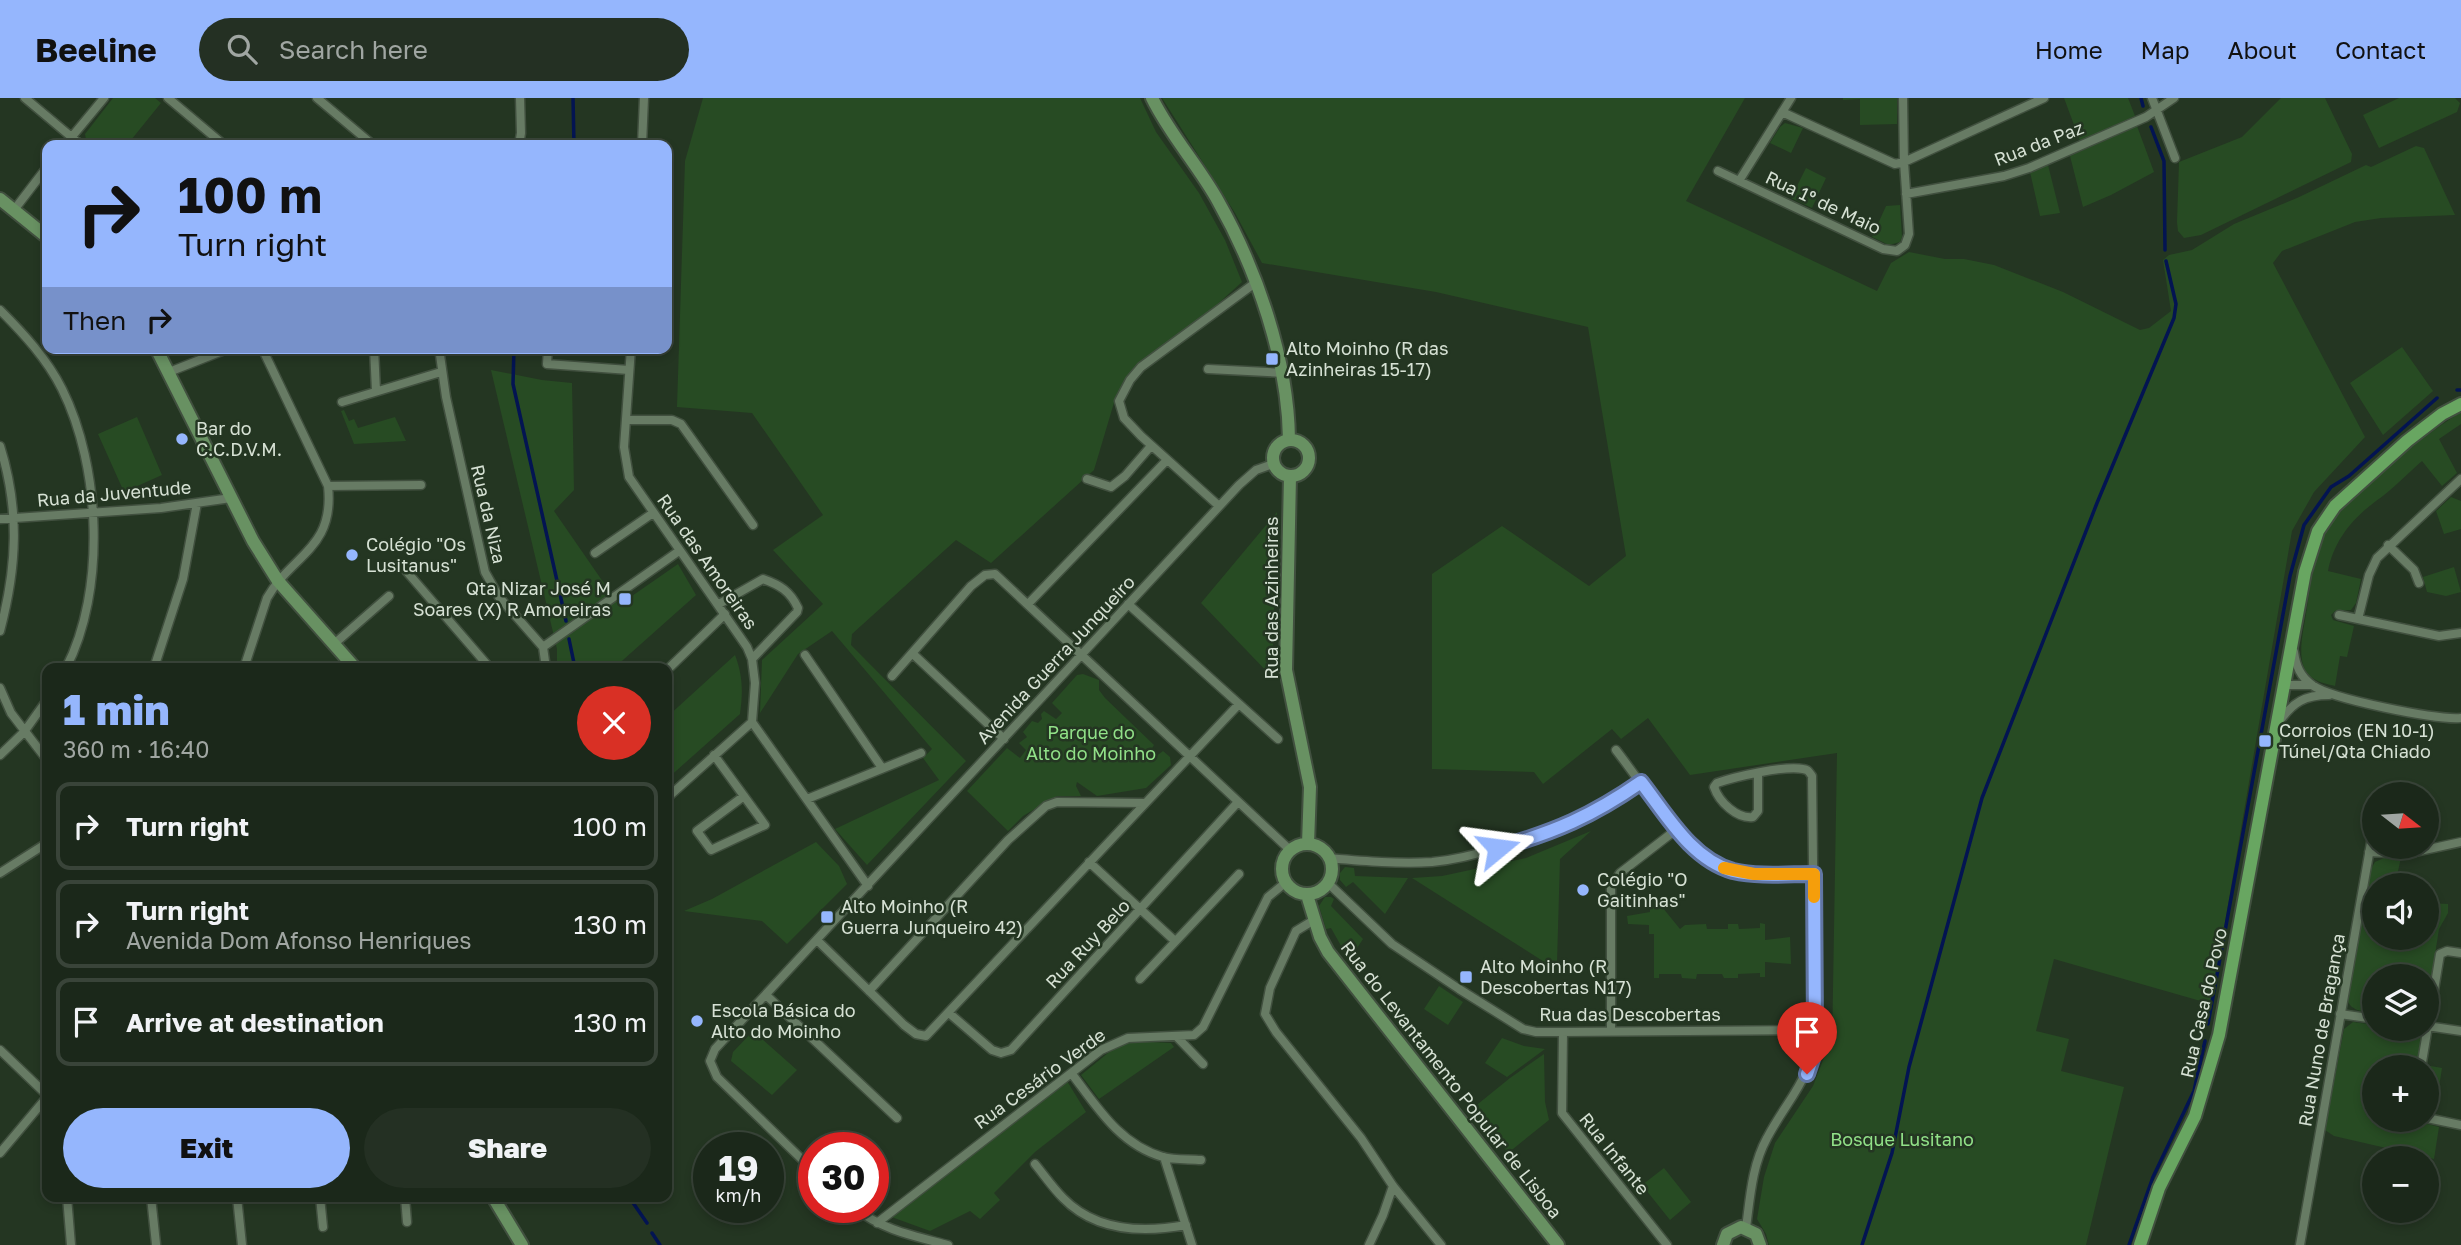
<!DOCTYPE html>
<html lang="en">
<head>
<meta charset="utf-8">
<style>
	:root { --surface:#1b281a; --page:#243023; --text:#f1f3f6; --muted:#a0a6a2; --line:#394439; --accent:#95b6fd }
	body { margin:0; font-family:"Golos Text",sans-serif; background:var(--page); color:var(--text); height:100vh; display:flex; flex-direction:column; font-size:26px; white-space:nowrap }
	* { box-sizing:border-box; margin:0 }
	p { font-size:23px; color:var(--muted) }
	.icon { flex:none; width:38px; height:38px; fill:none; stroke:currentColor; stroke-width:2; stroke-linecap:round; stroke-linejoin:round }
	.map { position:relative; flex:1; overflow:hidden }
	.panel { position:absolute; left:42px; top:565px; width:630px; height:539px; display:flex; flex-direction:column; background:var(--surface); border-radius:14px; box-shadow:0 4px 10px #0003,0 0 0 2px var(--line) }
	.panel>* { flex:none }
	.banner { position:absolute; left:42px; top:42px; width:630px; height:214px; border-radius:14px; box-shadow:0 4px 10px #0003,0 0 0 2px var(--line); background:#95b6fd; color:#111; overflow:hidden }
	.needle { width:46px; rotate:107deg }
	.tools { position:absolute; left:2362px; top:684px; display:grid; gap:14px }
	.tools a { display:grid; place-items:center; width:77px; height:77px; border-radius:50%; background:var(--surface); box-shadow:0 4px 10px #0003,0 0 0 2px var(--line); font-size:35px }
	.speed { position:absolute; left:693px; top:1034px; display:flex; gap:14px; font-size:35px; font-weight:700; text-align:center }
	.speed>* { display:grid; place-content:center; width:91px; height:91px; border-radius:50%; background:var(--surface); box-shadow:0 4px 10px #0003,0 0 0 2px var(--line); line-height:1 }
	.speed small { font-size:18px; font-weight:400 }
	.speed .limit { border:10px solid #d22; background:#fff; color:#111 }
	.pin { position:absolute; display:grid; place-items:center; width:60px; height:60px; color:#fff; margin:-72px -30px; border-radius:50% 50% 50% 0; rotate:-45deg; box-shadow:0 0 7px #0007 }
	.pin .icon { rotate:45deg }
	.me { position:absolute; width:77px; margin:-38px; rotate:74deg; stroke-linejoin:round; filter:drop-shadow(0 0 5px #0008) }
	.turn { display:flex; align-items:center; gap:24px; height:147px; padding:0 21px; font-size:32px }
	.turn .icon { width:91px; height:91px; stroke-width:2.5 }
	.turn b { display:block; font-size:49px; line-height:60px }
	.then { display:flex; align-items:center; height:66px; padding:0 21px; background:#0003; gap:14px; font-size:26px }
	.round { display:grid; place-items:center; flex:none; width:74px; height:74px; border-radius:37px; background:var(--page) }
	.overview { display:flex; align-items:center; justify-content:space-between; height:119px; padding:0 21px }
	h1 { font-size:42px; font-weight:800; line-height:52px; color:var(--accent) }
	.action { display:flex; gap:14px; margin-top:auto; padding:14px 21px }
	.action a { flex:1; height:80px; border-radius:42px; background:var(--accent); color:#111; font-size:28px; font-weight:800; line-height:80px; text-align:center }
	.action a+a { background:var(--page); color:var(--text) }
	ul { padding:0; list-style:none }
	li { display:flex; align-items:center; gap:21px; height:88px; margin:0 14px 10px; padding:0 7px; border:4px solid var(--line); border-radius:14px }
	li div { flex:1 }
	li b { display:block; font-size:26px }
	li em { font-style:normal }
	header { display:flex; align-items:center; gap:42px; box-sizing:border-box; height:98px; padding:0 35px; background:var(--accent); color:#111 }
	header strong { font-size:33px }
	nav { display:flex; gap:38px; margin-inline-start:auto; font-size:24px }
	.search { width:490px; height:63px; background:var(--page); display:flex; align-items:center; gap:18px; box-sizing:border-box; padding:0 24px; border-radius:38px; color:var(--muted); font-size:26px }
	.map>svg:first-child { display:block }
	.green { fill:#274b23 }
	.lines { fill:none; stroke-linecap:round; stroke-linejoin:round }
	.stream { stroke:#031452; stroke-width:3.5 }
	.street-casing { stroke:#41503f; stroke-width:11 }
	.secondary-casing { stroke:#41503f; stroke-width:16 }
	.primary-casing { stroke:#41503f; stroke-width:16 }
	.street { stroke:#677b64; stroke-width:8 }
	.secondary { stroke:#689162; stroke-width:12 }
	.primary { stroke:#68a661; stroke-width:12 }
	.route-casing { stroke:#6176a4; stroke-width:18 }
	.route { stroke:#95b6fd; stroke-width:12 }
	.slow { stroke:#f59e0b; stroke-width:12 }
	.poi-dot { fill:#95b6fd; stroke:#243622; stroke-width:2.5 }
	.labels { text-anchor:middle; stroke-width:5; stroke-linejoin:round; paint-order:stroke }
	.street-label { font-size:18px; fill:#d6e1d4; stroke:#243622 }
	.poi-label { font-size:18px; fill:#d6e1d4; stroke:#243622; text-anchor:start }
	.park-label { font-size:18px; fill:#91e188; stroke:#243622 }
</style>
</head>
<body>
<header>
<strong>Beeline</strong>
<div class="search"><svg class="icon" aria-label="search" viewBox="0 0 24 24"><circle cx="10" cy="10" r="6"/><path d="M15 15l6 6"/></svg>Search here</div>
<nav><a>Home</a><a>Map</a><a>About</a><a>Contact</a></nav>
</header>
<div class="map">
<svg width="2461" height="1147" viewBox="0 0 2461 1147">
	<rect width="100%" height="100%" fill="#243622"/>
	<path class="green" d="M113 0H155L161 5 127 47H87L85 36Z
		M703 0H1140L1156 34 1199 95 1225 142 1242 184 1116 298 1094 372 991 465 956 442 852 536 851 547 966 663 867 767 835 731 939 682 923 660 932 651 832 533 798 556 760 615 762 562 823 506 773 452 823 417 752 315 677 309 685 63Z
		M1162 0H1745L1686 103 1877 193 1891 165 1909 154 1945 161H1964L1994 167 2063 194 2140 232 2149 230 2171 213 2163 162 2169 157 2192 152 2234 126 2297 100 2366 67 2371 69 2416 48 2424 50 2455 117 2381 120 2355 124 2282 153 2273 165 2365 339 2314 394 2292 433 2211 906 2054 861 2036 933 2069 941 2061 973 2124 989 2086 1147H1769L1766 1136 1757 1121 1764 1079 1775 1045 1813 988 1825 957 1832 950 1837 655 1690 677 1648 620 1621 641 1612 631 1543 686 1534 674 1432 671V476L1502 428 1589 488 1626 458 1588 229 1436 194 1262 165 1235 115Z
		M1843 0H1897V26L1860 27V1L1843 2Z
		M2064 0H2128L2135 18 2080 43Z
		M2281 0H2325L2352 56 2351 64 2201 137 2184 140 2178 133 2177 124 2179 64 2242 39Z
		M2399 0H2455L2460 5 2457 14 2379 50 2363 17Z
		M1785 25 1803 30 1791 55 1770 45 1780 29Z
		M2137 28 2154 74 2111 97 2083 109 2070 58Z
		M2048 67 2060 115 2040 118 2030 74Z
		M1806 70 1826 80 1812 110 1791 100Z
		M1900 107 1902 139 1900 144 1889 147 1872 139 1886 108Z
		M2402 249 2433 293 2383 337 2350 285Z
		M491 272 542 282 572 285 574 392 554 413 619 507 678 466 696 497 614 570H557V551Z
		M344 312 349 323 354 321 358 330 395 319 406 343 354 346 341 313Z
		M2461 314V326L2439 341 2457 375 2442 388 2422 363C2407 376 2392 392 2376 403 2353 420 2334 442 2328 473L2361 481 2356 505 2351 512 2335 513 2331 517 2333 522 2354 528 2347 559 2340 558 2335 588C2328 586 2320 585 2314 581 2295 571 2302 539 2305 522 2310 492 2313 461 2326 434 2344 399 2427 335 2461 314Z
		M137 319 162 377 124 394 98 336Z
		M2451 399 2461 403V431L2444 436 2436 413Z
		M1277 414 1272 579 1201 505Z
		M2454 469 2461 494 2446 498 2427 494 2423 479Z
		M735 557C743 578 743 594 740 616L667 681V619Z
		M1083 576 1099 582V592L1105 600 1154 647 1150 654 1155 659 1163 653 1170 659 1171 667 1146 690 1097 698 1077 684 1076 688 1081 698H1057L1023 718 1008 733 967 693 1007 650 1020 660 1026 652 1019 645 1027 639 1023 634 1032 623 1038 625 1042 621 1041 616 1044 613 1056 621 1062 615 1052 605 1077 577Z
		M1591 733 1560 761 1557 865H1546L1412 780 1442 778 1526 760Z
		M816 744 839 768 847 786 787 846 762 823 684 813 712 801Z
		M2384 760 2400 761V764L2395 787 2375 788V840H2427V805L2448 806V815L2439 831 2427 907V878H2375V915C2363 913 2351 914 2347 901L2370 773 2375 764Z
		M1345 769 1354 770 1355 778 1408 780 1385 816 1353 784 1346 789 1340 782V775Z
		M1325 799H1331L1334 801 1331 808 1363 841 1349 862 1331 830 1326 831 1319 808Z
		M1654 799 1680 831 1685 827 1706 826 1707 831H1728V826H1738L1739 831 1760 830V825L1765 826V842L1790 839 1791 866 1765 864V879H1760V875L1738 876V880H1724L1722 876H1697L1696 881 1682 880 1681 876H1659V880H1654V836H1649V827L1628 826 1627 818 1650 814V802H1653Z
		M1439 888 1463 904 1448 927 1424 911Z
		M2353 924 2375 927V931L2424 934 2416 969 2375 970V1022H2412L2439 1029 2434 1061 2334 1038 2325 1032 2344 931Z
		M753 933 797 972 772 997 731 963 733 954Z
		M1502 940 1524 948 1545 951 1507 979 1485 965Z
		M1134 943 1171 945 1174 949 1099 1001 1081 977 1119 946Z
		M1544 956 1545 1004 1549 1022 1508 1055 1473 1010 1510 980Z
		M2425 967 2442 970 2435 1015 2427 1013V970H2424Z
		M1067 983 1086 1014 1035 1054 994 1095 1000 1102 980 1121 970 1113 930 1133 886 1117Z
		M1664 1070 1691 1104 1670 1122 1642 1087Z"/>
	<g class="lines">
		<path class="stream" d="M573 0 574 47
			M2141 0 2143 8
			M2151 29 2164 63 2165 152
			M514 250 513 286 566 523
			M2457 292H2461
			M569 541 575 570
			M2208 926 2290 478 2304 427 2331 389 2349 378 2437 300
			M667 1011 671 1009
			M629 1099 647 1125
			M652 1135 660 1147
			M1862 1147 1892 1055 1909 969 1982 700 2097 405 2174 220 2176 206 2166 163
			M2129 1147 2153 1079 2194 993 2205 943"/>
		<g class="street-casing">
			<path id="street" d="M25 0 81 47
				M168 0 224 47
				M317 0 373 47
				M2152 0 2175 60
				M1782 14 1895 66 1904 64 2044 0
				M65 47 104 0
				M519 47 521 35 520 0
				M642 47 644 0
				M1718 73 1883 151 1897 153 1905 147 1909 136 1904 64 1903 0
				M1739 83 1791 0
				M1906 96 2004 78 2029 70 2146 19 2174 0
				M14 112 47 69
				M0 212C24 236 47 261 62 291 101 369 106 493 66 570
				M374 250 376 293
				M439 250 446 299 485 474 499 499 543 549 546 570
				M548 250 547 266 629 272
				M631 250 624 349 629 379 747 549 752 561 755 585 752 624 868 788
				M1208 271 1284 275
				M169 274 230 250
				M342 304 441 274
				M627 322H672L681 326 753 427
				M0 348C20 412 17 469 0 533
				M1087 381 1111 389 1125 378 1151 348
				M328 388 421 387
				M1219 408 1141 338 1124 320 1119 303 1130 282 1141 269 1255 185
				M0 421 161 410 231 400
				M2388 447 2414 472 2419 485
				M595 455 653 415
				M401 467 490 570
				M719 506 763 481C780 487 790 493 798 510L797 514 752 561
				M1028 506 1167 362
				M1128 506 1278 641
				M2339 517 2439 538 2461 535
				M2358 521 2369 477 2377 460 2461 381
				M334 546 389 498
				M543 549 679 453
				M2294 554C2296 568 2300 578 2312 587 2331 601 2436 622 2461 620
				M912 555 1004 641
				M805 557 882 670
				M154 570 183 481 197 405
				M244 570 267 500C291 457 335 451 328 388L262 250
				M667 572 725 516
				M892 578 971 488 985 477 995 476 1290 752
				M2285 587H2312
				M0 590 11 615 47 662
				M2279 624C2293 604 2305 597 2329 597
				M1616 652C1644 688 1689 760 1732 772 1758 780 1788 776 1814 776
				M0 657 24 634 47 602
				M714 657 765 727 711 752 697 733 744 698
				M667 700 752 624
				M807 701 921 655
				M2369 754 2406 756 2461 744
				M1329 760C1364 763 1398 766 1432 764 1455 762 1478 756 1500 749 1557 734 1593 718 1641 684
				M1089 764 1175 843
				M0 775 47 745
				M1328 785 1392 846 1459 891 1523 931 1536 934H1563L1815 932
				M1314 822 1296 833 1270 890 1265 916 1276 934 1361 1040 1393 1088 1441 1147
				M817 842 904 927 916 936 926 938 1239 606
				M1140 881 1239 776
				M869 893 1008 742 1046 708 1057 704 1144 705
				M766 897 897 1020
				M949 915 992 952 1001 955 1011 952 1238 704
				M2340 916 2375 921
				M2427 928 2461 933
				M1611 933V789L1620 775 1677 731
				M1563 934 1562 1015 1667 1147
				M1177 939 1203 966
				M0 952 47 997
				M2421 970 2440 856 2447 853 2461 855
				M1072 976C1097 1009 1120 1047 1163 1059 1174 1062 1189 1061 1201 1062
				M2427 1020 2461 1027
				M0 1055 47 999
				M1164 1059 1192 1147
				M1035 1066C1044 1077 1053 1090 1063 1100 1096 1134 1143 1135 1186 1127
				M814 1073 717 979 710 963 715 951 1239 387 1256 372 1273 366
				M67 1099 71 1147
				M151 1099 156 1146
				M237 1099 242 1147
				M320 1099 323 1129
				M405 1099 407 1124
				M855 1110C882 1132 914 1138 948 1147
				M877 1125 1101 952 1128 940 1194 937 1203 929 1268 799 1285 785
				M1746 1130C1750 1100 1752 1067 1767 1040 1789 998 1812 983 1815 932L1812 678C1808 673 1809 672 1803 671 1785 667 1734 679 1717 685L1714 689C1719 704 1737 721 1753 719L1758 713V675
				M1369 1147 1383 1117 1393 1088
				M2300 1147 2375 722"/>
		</g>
		<g class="secondary-casing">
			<path id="secondary" d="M1152 0C1170 37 1198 67 1218 103 1257 172 1288 262 1289 341
				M0 101 47 139
				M156 250 253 443 278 483 355 570
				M1273 360a18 18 0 1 1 36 0a18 18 0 1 1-36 0Z
				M1290 378 1286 572 1310 689 1308 746
				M1282 771a25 25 0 1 1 50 0a25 25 0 1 1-50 0Z
				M1307 797 1320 839 1328 854 1558 1147
				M493 1099 522 1147
				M1723 1147 1727 1136 1741 1129 1756 1136 1760 1147"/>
		</g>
		<g class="primary-casing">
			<path id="primary" d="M2140 1147 2159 1090 2195 1018 2219 937 2305 474 2318 433 2335 408 2407 343 2442 316 2461 306"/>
		</g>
		<use href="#street" class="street"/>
		<use href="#secondary" class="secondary"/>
		<use href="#primary" class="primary"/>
	</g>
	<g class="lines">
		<g class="route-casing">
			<path id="route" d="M1498 750C1555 734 1592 718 1641 684 1666 716 1691 761 1733 773 1759 779 1788 776 1814 776L1815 932 1812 961 1807 976"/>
		</g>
		<use href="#route" class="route"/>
		<path class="slow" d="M1724 770 1754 776H1814V799"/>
	</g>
	<g class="poi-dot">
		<rect x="1265" y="254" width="14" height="14" rx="3.5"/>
		<circle cx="182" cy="341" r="7"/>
		<circle cx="352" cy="457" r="7"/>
		<rect x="618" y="494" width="14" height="14" rx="3.5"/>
		<rect x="2258" y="636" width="14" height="14" rx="3.5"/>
		<circle cx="1583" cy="792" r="7"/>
		<rect x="820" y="812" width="14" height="14" rx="3.5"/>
		<rect x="1459" y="872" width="14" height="14" rx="3.5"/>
		<circle cx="697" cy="923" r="7"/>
	</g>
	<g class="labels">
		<g class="street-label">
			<text transform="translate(2039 46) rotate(-21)" y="6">Rua da Paz</text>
			<text transform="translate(1823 105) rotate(25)" y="6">Rua 1º de Maio</text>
			<text transform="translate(114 396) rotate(-5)" y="6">Rua da Juventude</text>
			<text transform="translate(488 416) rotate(77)" y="6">Rua da Niza</text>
			<text transform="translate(707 464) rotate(55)" y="6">Rua das Amoreiras</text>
			<text transform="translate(1272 500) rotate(-90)" y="6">Rua das Azinheiras</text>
			<text transform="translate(1056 562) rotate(-47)" y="6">Avenida Guerra Junqueiro</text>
			<text transform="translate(1088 846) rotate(-47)" y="6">Rua Ruy Belo</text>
			<text transform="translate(2204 905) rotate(-77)" y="6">Rua Casa do Povo</text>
			<text x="1630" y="923">Rua das Descobertas</text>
			<text transform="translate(2322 932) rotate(-80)" y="6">Rua Nuno de Bragança</text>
			<text transform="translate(1040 981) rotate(-36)" y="6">Rua Cesário Verde</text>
			<text transform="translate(1451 982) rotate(52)" y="6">Rua do Levantamento Popular de Lisboa</text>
			<text transform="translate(1614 1056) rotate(51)" y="6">Rua Infante</text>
		</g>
		<g class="poi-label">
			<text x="1286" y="257">Alto Moinho (R das<tspan x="1286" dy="21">Azinheiras 15-17)</tspan></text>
			<text x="196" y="337">Bar do<tspan x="196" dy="21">C.C.D.V.M.</tspan></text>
			<text x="366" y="453">Colégio "Os<tspan x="366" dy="21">Lusitanus"</tspan></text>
			<text x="611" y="497" text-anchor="end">Qta Nizar José M<tspan x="611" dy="21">Soares (X) R Amoreiras</tspan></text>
			<text x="2279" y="639">Corroios (EN 10-1)<tspan x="2279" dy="21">Túnel/Qta Chiado</tspan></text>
			<text x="1597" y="788">Colégio "O<tspan x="1597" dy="21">Gaitinhas"</tspan></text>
			<text x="841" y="815">Alto Moinho (R<tspan x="841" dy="21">Guerra Junqueiro 42)</tspan></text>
			<text x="1480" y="875">Alto Moinho (R<tspan x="1480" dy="21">Descobertas N17)</tspan></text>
			<text x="711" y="919">Escola Básica do<tspan x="711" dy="21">Alto do Moinho</tspan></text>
		</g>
		<g class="park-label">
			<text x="1091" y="641">Parque do<tspan x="1091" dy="21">Alto do Moinho</tspan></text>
			<text x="1902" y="1048">Bosque Lusitano</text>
		</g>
	</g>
</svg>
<div class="tools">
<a><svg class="needle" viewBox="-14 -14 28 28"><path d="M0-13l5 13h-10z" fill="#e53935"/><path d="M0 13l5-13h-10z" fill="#a0a6a2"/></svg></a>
<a><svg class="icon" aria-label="sound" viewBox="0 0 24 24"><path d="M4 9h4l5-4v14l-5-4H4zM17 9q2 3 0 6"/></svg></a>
<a><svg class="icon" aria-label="layers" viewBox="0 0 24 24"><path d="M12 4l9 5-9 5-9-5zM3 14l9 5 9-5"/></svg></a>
<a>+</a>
<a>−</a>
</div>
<div class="speed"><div>19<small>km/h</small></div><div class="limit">30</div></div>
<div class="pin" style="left:1807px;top:976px;background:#d93025"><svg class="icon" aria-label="arrive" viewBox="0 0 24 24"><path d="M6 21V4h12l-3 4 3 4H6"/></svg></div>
<svg class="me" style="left:1498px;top:750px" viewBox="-20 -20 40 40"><path d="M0-17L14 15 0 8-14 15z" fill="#95b6fd" stroke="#fff" stroke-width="4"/></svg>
<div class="banner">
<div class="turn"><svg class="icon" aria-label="right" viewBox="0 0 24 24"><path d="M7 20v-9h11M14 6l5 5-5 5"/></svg><div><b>100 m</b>Turn right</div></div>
<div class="then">Then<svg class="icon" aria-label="right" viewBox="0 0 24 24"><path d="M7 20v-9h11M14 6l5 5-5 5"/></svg></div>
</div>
<section class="panel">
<div class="overview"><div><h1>1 min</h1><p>360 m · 16:40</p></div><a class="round" style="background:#d93025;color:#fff"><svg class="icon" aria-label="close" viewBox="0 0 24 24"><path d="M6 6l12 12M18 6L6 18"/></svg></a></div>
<ul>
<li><svg class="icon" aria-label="right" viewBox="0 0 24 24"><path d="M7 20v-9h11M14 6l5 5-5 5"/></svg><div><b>Turn right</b></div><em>100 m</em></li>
<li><svg class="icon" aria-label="right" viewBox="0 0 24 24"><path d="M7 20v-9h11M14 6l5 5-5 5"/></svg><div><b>Turn right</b><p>Avenida Dom Afonso Henriques</p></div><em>130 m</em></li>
<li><svg class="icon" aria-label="arrive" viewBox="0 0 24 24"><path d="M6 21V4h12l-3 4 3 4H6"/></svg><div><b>Arrive at destination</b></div><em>130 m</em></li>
</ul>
<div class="action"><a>Exit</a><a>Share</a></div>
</section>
</div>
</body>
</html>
